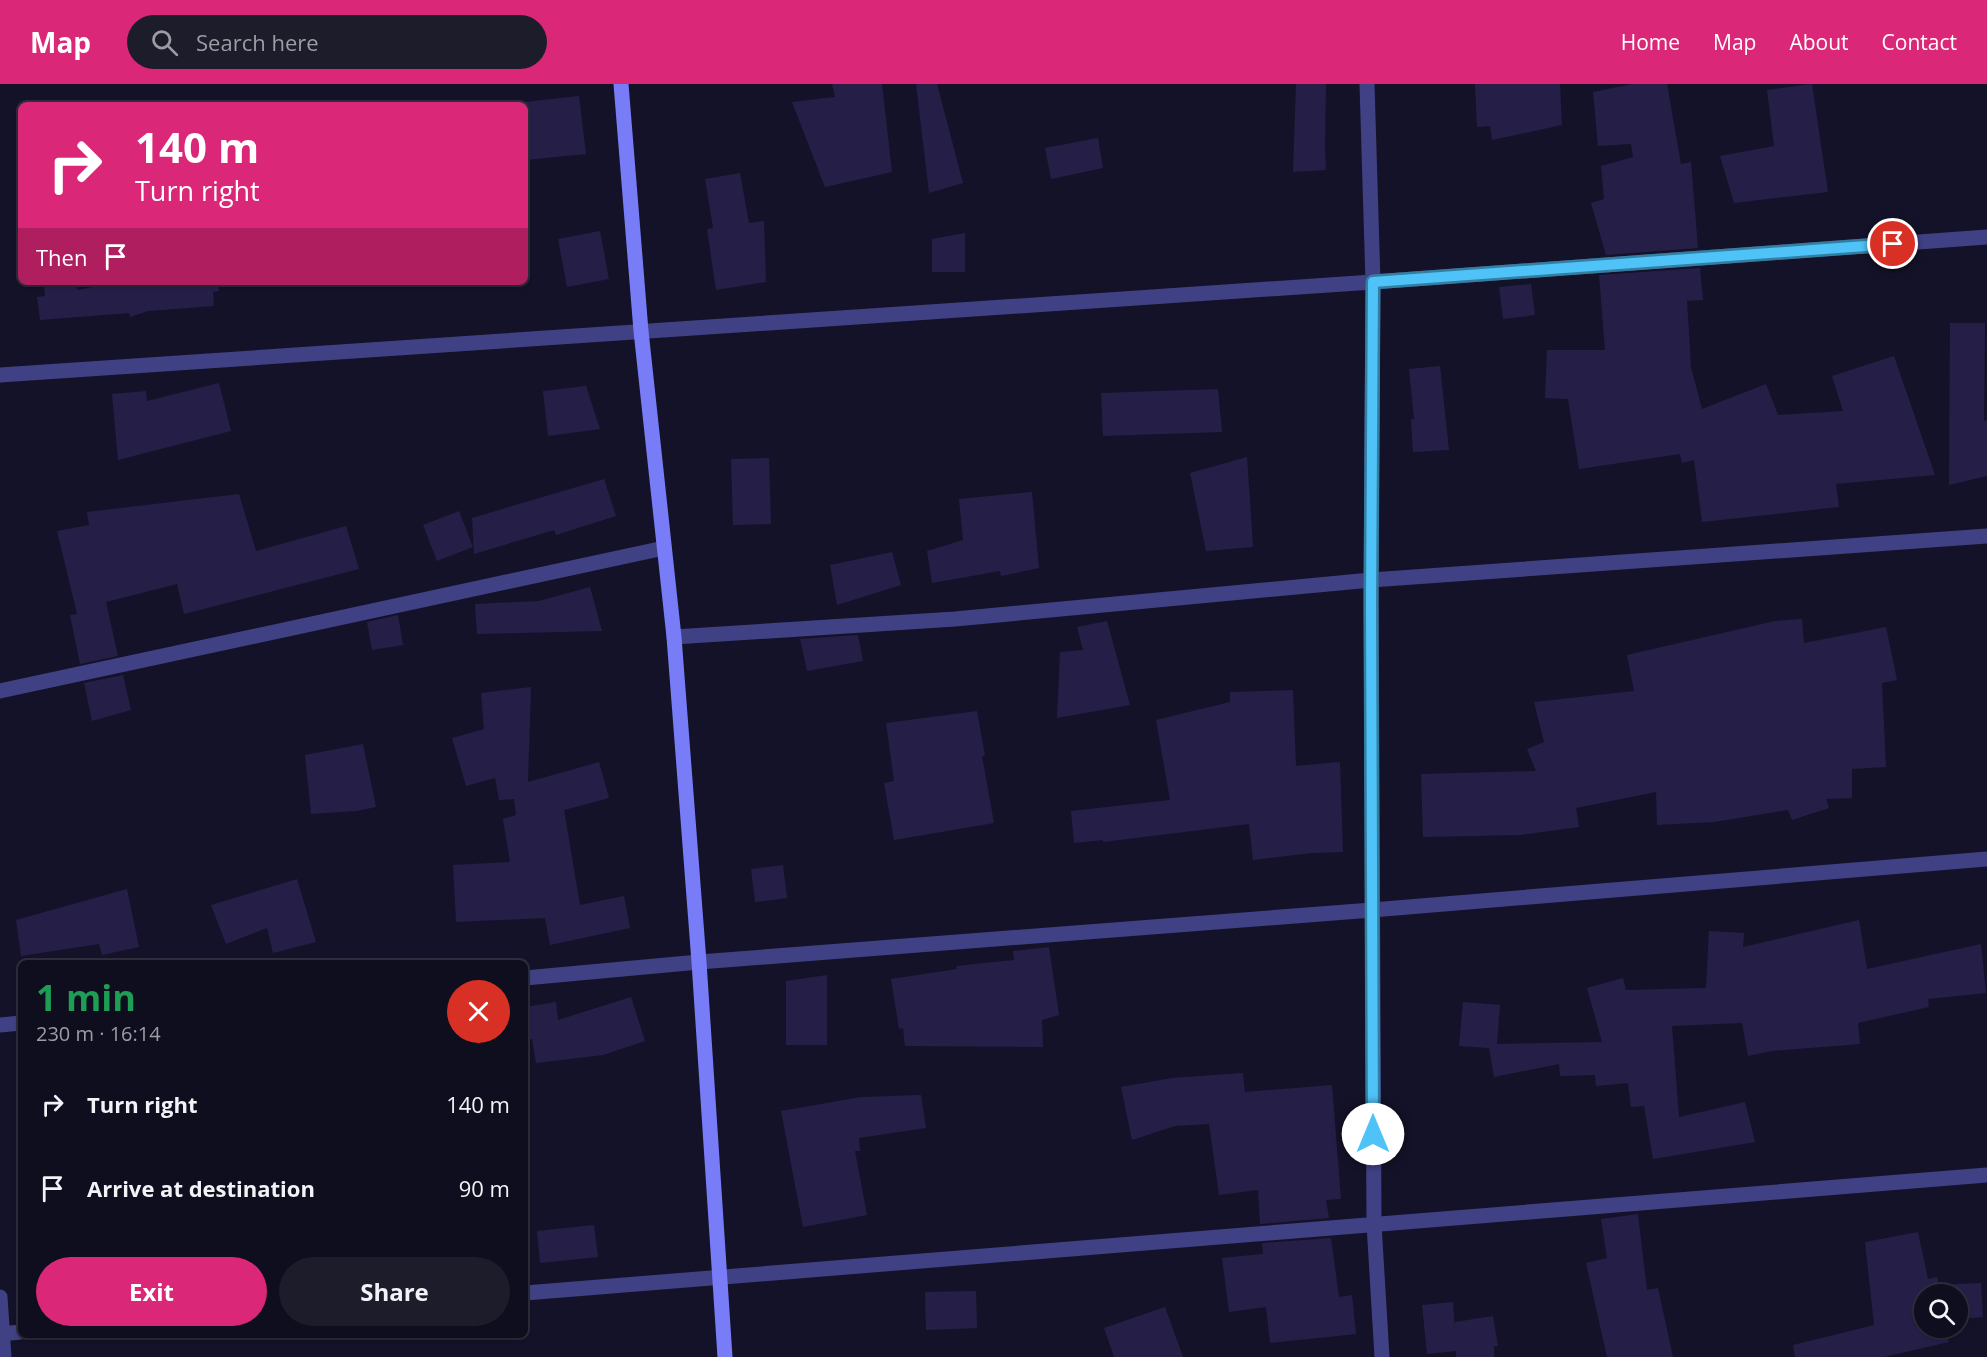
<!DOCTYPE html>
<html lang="en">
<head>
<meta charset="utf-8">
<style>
	:root { --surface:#0f0e1e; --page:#1d1c2b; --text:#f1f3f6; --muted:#9b9ca4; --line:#2f2e3c; --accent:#db2777 }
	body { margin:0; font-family:"Open Sans",sans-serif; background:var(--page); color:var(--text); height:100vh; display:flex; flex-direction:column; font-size:22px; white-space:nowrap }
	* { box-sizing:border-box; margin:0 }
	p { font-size:20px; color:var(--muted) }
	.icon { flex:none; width:33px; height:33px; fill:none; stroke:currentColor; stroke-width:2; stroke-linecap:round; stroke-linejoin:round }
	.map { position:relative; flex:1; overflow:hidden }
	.details { position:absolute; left:18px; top:876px; width:510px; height:378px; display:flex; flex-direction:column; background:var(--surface); border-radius:9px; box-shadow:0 2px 4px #0004,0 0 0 2px var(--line) }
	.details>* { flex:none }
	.banner { position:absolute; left:18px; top:18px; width:510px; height:183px; border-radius:9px; box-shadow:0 2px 4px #0004,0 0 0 2px var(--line); background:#db2777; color:#fff; overflow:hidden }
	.fabs { position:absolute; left:1914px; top:1200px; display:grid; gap:12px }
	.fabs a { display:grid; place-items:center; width:54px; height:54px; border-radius:50%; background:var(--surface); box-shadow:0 2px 4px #0004,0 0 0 2px var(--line); font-size:30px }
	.pin { position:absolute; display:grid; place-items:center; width:51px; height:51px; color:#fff; margin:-26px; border:3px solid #fff; border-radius:50%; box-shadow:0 2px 6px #0007 }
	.me { position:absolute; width:66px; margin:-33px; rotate:0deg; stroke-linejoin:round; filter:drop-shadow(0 0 4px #0008) }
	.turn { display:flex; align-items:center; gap:21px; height:126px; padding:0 18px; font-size:27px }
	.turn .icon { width:78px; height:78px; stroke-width:2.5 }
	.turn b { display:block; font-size:42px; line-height:51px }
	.then { display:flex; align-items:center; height:57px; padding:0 18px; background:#0003; gap:12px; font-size:22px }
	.round { display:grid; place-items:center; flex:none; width:63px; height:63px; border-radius:32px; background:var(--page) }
	.overview { display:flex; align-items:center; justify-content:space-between; height:102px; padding:0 18px }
	h1 { font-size:36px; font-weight:700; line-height:45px; color:#1e9e55 }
	.button { display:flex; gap:12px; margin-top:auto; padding:12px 18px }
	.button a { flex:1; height:69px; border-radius:36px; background:var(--accent); color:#fff; font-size:24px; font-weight:700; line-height:69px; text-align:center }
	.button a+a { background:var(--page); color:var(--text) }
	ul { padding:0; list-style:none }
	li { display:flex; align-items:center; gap:18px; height:84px; padding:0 18px }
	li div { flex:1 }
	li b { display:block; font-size:22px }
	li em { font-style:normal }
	header { display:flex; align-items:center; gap:36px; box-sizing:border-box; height:84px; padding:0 30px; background:var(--accent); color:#fff }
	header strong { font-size:28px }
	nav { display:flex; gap:33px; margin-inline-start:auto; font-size:21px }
	.search { width:420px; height:54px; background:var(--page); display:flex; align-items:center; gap:15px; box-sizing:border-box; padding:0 21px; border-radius:33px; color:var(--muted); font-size:22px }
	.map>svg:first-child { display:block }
	.building { fill:#251f48 }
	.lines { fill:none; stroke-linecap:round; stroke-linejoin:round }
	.street { stroke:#404184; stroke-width:15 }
	.secondary { stroke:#787cf6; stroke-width:15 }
	.route-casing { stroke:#337fa1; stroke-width:15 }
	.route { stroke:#4fc3f7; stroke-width:10 }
</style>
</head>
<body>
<header>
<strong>Map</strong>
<div class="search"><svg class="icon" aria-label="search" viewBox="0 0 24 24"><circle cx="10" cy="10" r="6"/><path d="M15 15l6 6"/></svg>Search here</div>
<nav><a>Home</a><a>Map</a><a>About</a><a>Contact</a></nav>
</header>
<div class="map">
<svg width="1987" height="1273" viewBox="0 0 1987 1273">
	<rect width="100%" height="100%" fill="#141228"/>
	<path class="building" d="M832 0H882L892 88 825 103 792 18 835 13Z
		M916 0H937L963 99 929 109Z
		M1296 0H1326L1325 64 1326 86 1293 88Z
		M1475 0H1560L1562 41 1492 56 1490 42 1477 43Z
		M1632 0H1667L1681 80 1691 78 1698 164 1606 171 1591 119 1604 115 1601 82 1633 73 1631 60 1598 62 1593 8Z
		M1812 0 1828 108 1734 119 1720 72 1774 62 1767 6Z
		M579 12 586 70 525 76V18Z
		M1098 54 1103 84 1051 95 1045 64Z
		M740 89 749 139 764 137 766 198 716 206 707 145 713 144 705 95Z
		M600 147 609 195 567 203 558 155Z
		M965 149V188H932V155Z
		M1700 184 1703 216 1687 217 1691 283 1702 325 1766 300 1778 331 1843 327 1832 292 1894 272 1935 391 1836 400 1839 423 1702 438 1694 376 1682 379 1680 370 1579 385 1568 315 1545 314 1547 266H1605L1599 191Z
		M76 198 77 206 119 198H218L219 207 213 208 214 222 148 227 130 233 129 229 40 236 37 213 45 212 44 201Z
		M1531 200 1535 231 1503 235 1499 203Z
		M1950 239H1985L1984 337 1987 336V392L1949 401Z
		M1440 282 1449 366 1413 368 1411 335H1414L1409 285Z
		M219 299 231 347 118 376 112 310 146 307 147 317Z
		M586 302 600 345 548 352 543 307Z
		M1218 305 1222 348 1103 352 1101 309Z
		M1247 373 1253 463 1206 467 1190 389Z
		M769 374 771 440 733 441 731 375Z
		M604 395 616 432 556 451 554 446 474 470 472 434Z
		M1032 408 1039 484 1001 492 1000 487 932 499 927 467 963 456 959 415Z
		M239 410 256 467 346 442 359 485 184 530 177 500 106 518 118 572 80 580 70 531 77 530 57 447 89 441 87 428Z
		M459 427 473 463 437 477 423 441Z
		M892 468 901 501 837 521 830 481Z
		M590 503 602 547 477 550 475 520 539 517Z
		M398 531 403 561 372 566 367 538Z
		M1802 535 1804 559 1886 543 1897 596 1882 599 1886 683 1852 685V714L1826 715 1829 724 1792 736 1788 726 1714 738 1657 741 1656 708 1576 724 1579 743 1520 751 1423 753 1421 690 1536 687 1527 665 1544 658 1534 618 1634 607 1627 571 1775 537Z
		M1107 537 1130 621 1057 634 1060 568 1083 566 1077 543Z
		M858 551 863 577 807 587 800 555Z
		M123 591 131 626 92 637 84 599Z
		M531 603 528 698 599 678 609 714 564 726 580 821 624 812 630 844 550 861 545 834 456 838 453 781 510 778 503 735 516 731 514 715 499 716 495 694 466 702 452 654 484 645 481 609Z
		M1293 606 1296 682 1340 678 1343 768 1311 769 1253 776 1249 740 1103 758V756L1074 759 1071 727 1170 716 1156 636 1230 618V608Z
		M977 627 985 672H982L994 739 894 756 884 699 894 697 886 639Z
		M363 660 376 723 357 727 311 730 305 671Z
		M783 781 787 814 755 818 751 785Z
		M297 795 316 858 273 869 267 844 226 860 211 821Z
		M127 805 139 863 102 871 99 860 21 872 16 836Z
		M1859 836 1867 885 1981 860 1986 909 1928 915 1929 923 1858 939 1860 960 1772 967 1748 972 1742 939 1672 942 1679 1033 1745 1018 1755 1058 1653 1075 1644 1022 1631 1023 1628 999 1596 1002 1595 991 1560 992 1559 980 1494 993 1489 964 1459 962 1463 918 1500 921 1497 960 1602 958 1587 904 1623 894 1626 906 1706 904 1709 847 1744 849 1743 863Z
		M1049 863 1059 931 1042 936 1043 963 905 962 903 944 899 945 891 895 957 885 956 882 1014 876 1013 867Z
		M827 891V961H786V897Z
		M631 913 645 957 603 971 536 979 532 955 525 956V923L556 918 558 936Z
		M1243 989 1245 1008 1332 1001 1341 1115 1326 1116 1329 1134 1260 1140 1258 1106 1219 1111 1209 1040 1175 1042 1132 1056 1121 1003 1172 994Z
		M921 1011 926 1044 859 1054 860 1067H855L867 1131 803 1143 781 1027 861 1013Z
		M1638 1130 1647 1206 1658 1204 1673 1273H1607L1586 1179 1607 1174 1601 1135Z
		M594 1141 598 1173 540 1179 537 1147Z
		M1918 1148 1928 1195 1937 1193 1939 1201 1981 1199 1983 1233 1958 1235V1210H1924V1244H1946L1949 1258 1884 1273H1795L1793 1261 1874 1241 1865 1158Z
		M1331 1154 1339 1213 1352 1211 1356 1250 1270 1259 1266 1223 1229 1228 1222 1174 1263 1170 1262 1159Z
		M976 1207 977 1244 926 1246 925 1208Z
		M1453 1218 1455 1245V1238L1493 1232 1498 1262H1494V1273H1456V1267L1427 1270 1422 1221Z
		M1165 1223 1183 1273H1114L1104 1244Z"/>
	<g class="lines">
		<path class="street" d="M1367 0 1373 198 1371 496 1374 1140 1382 1273
			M0 291 1373 198 1987 153
			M674 553 955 535 1371 496 1987 452
			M0 607 664 464
			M525 894 699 878 1372 826 1987 775
			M0 941 21 939
			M525 1209 1987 1091
			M0 1213 4 1273
			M0 1250 21 1248"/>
		<path class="secondary" d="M621 0 641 247 674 553 699 878 725 1273"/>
	</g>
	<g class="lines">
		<g class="route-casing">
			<path id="route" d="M1373 1050 1371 520 1373 198 1893 160"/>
		</g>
		<use href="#route" class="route"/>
	</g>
</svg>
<div class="fabs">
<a><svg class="icon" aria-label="search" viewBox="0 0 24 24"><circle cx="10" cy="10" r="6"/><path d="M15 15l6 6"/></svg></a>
</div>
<div class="pin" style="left:1893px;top:160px;background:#d93025"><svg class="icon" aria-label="arrive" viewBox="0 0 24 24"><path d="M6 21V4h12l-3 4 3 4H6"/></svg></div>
<svg class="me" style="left:1373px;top:1050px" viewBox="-20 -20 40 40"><circle r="19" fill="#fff"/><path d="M0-13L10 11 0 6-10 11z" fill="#4fc3f7"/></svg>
<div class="banner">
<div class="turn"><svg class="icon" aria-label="right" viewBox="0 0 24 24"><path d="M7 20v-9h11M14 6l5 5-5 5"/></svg><div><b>140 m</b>Turn right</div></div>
<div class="then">Then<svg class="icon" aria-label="arrive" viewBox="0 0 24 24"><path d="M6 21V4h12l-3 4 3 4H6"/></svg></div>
</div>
<section class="details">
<div class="overview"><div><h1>1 min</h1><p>230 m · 16:14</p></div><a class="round" style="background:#d93025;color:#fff"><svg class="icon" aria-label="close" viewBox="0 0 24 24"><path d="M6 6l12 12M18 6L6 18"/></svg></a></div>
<ul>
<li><svg class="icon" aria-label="right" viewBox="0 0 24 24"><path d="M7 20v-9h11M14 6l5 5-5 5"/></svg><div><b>Turn right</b></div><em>140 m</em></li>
<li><svg class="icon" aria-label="arrive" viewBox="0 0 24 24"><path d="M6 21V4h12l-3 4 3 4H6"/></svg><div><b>Arrive at destination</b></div><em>90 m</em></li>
</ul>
<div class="button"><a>Exit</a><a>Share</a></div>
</section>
</div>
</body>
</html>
